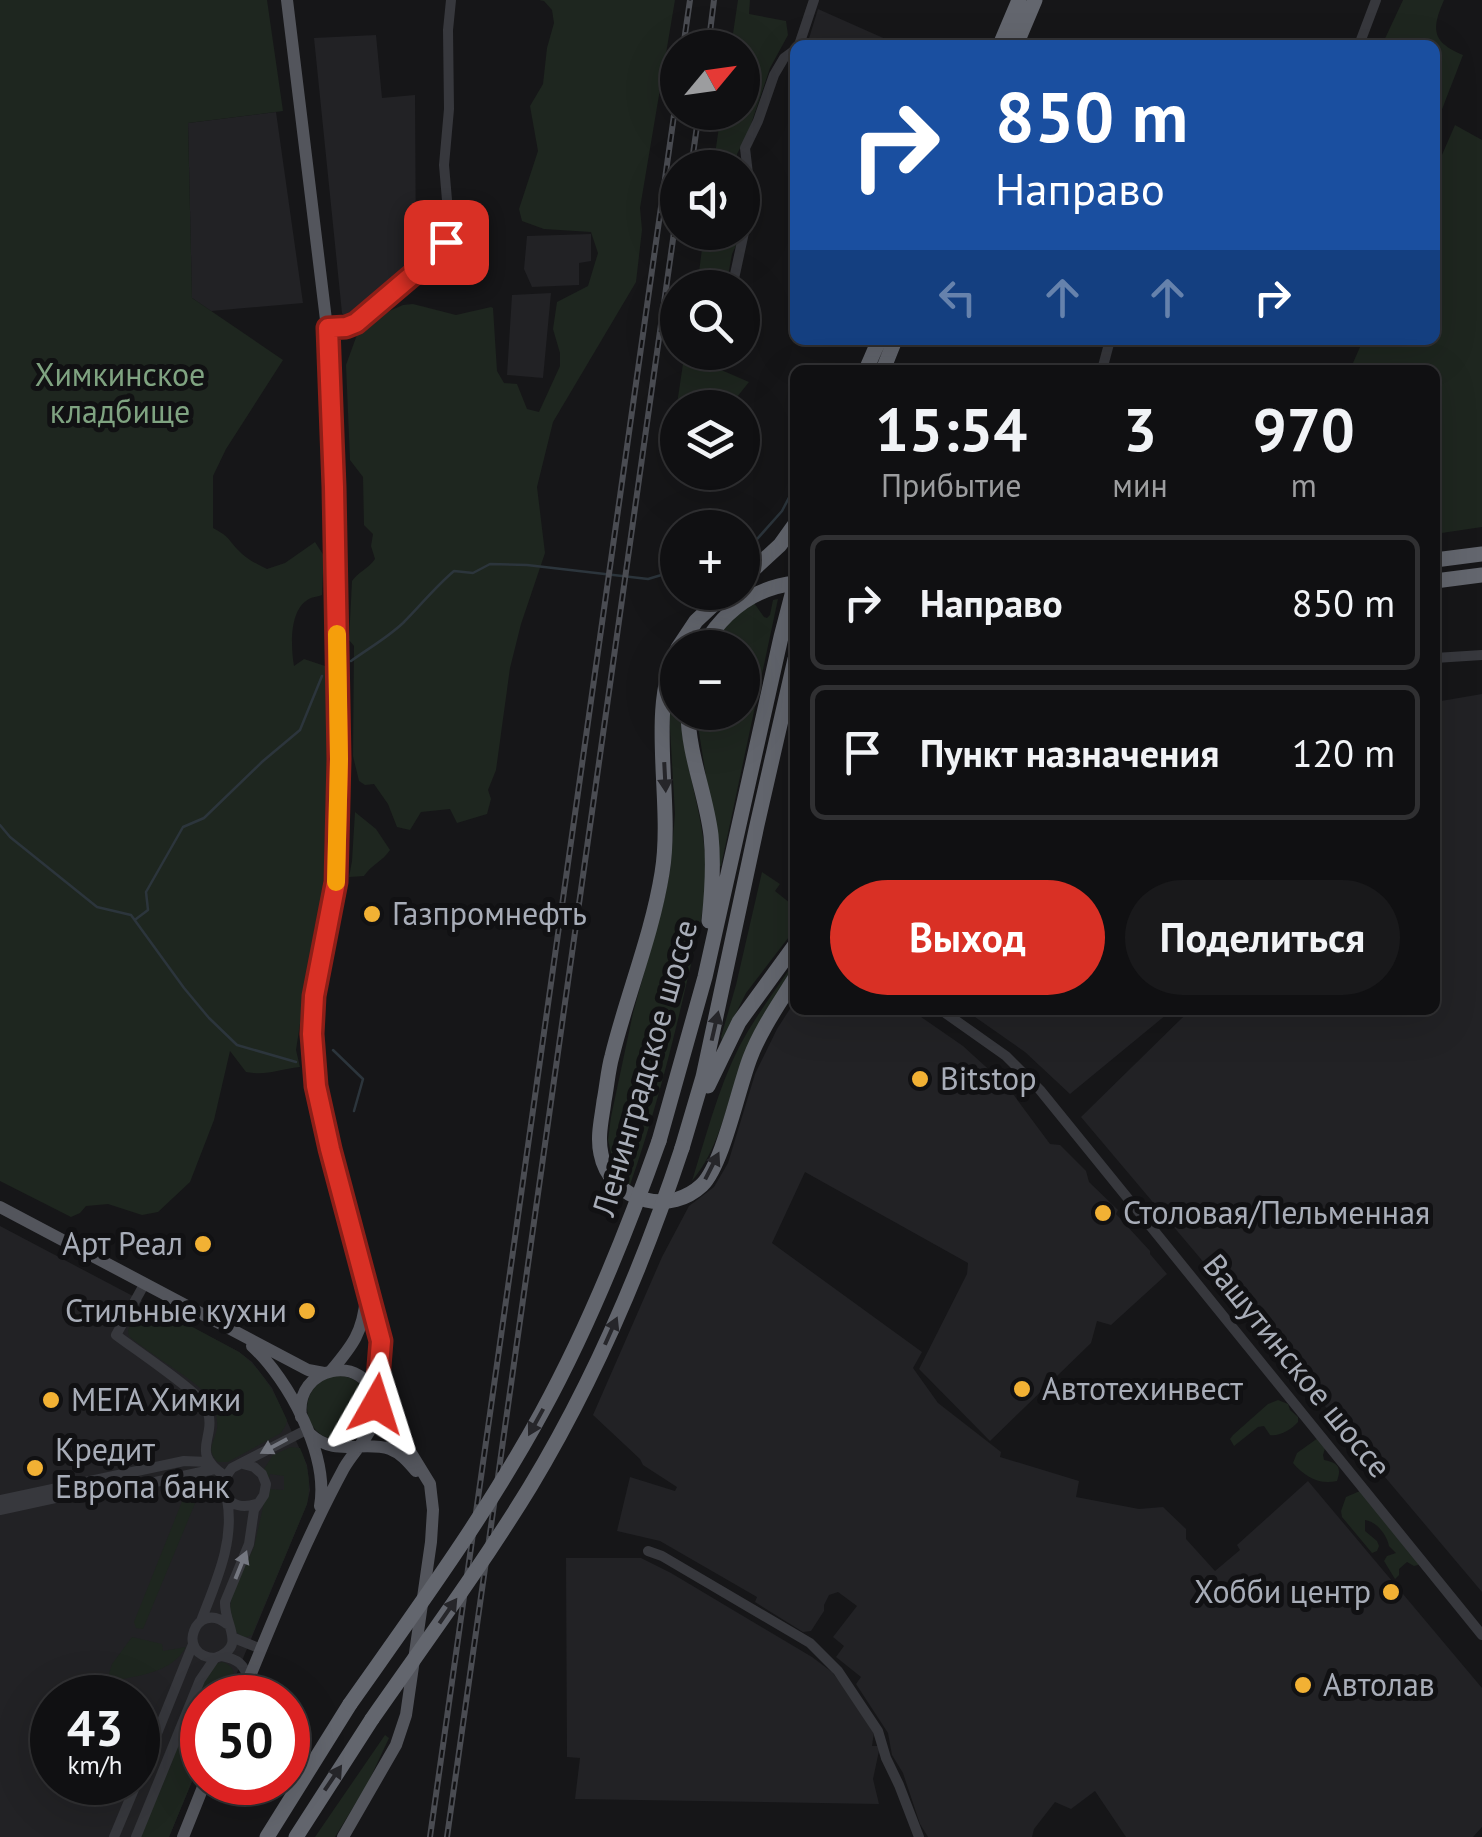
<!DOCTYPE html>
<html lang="ru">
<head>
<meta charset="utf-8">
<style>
	:root { --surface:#101012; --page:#19191b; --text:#f1f3f6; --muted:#9c9d9f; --line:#303032; --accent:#d93025 }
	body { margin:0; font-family:"PT Sans",sans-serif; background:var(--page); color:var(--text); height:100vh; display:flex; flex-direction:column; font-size:38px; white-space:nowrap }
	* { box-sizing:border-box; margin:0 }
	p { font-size:32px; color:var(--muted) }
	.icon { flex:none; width:55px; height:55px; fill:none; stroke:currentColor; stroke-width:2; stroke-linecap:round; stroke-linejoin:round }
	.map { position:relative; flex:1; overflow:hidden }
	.panel { position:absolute; left:790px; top:365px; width:650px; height:650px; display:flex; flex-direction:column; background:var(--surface); border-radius:15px; box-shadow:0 10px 40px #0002,0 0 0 2px var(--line) }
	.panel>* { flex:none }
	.guide { position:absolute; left:790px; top:40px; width:650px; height:305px; border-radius:15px; box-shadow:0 10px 40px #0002,0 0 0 2px var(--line); background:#1a4fa0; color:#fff; overflow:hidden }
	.needle { width:65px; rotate:61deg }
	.fabs { position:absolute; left:660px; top:30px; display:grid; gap:20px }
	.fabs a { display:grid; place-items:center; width:100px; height:100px; border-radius:50%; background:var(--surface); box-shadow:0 10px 40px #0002,0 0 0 2px var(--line); font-size:50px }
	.speed { position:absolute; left:30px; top:1675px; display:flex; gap:20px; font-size:50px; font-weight:700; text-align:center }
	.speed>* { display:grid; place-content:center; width:130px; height:130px; border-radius:50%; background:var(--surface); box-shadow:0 10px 40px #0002,0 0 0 2px var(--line); line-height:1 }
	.speed small { font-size:25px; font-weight:400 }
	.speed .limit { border:15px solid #d22; background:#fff; color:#111 }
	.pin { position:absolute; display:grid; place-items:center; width:85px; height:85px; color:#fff; margin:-42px; border-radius:20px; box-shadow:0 5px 15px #0006 }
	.me { position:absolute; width:110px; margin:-55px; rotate:6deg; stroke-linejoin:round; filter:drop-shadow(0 0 8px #0008) }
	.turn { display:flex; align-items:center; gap:35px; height:210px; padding:0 40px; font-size:45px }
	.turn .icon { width:130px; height:130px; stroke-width:2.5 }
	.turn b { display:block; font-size:70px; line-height:85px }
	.lanes { display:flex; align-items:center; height:95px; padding:0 40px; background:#0003; justify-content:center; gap:50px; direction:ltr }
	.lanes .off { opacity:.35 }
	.eta { display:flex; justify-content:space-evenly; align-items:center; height:170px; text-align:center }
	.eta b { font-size:60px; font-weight:800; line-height:70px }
	.action { display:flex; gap:20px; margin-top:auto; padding:20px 40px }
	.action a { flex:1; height:115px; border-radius:60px; background:var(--accent); color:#fff; font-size:40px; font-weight:800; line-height:115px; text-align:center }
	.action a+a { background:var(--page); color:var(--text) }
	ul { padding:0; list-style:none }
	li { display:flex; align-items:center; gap:30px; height:135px; margin:0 20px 15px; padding:0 20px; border:5px solid var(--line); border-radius:15px }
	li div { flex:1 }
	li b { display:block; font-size:38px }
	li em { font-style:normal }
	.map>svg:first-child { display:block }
	.built { fill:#222225; fill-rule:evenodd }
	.green { fill:#1e261f }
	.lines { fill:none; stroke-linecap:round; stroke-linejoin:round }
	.stream { stroke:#2c353c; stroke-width:2.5 }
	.minor { stroke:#37383d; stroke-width:10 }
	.major { stroke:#53555c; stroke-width:12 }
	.highway { stroke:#63666e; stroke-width:15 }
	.rail-casing { stroke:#4a4c52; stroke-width:6 }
	.rail { stroke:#111113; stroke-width:2.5; stroke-dasharray:8; stroke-linecap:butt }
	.highway-bridge { stroke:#63666e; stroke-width:15 }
	.oneway { fill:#26262a }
	.oneway2 { fill:#757881 }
	.route-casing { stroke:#8d1f18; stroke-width:25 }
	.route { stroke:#d93025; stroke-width:18 }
	.slow { stroke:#f59e0b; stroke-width:18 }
	.poi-dot { fill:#f2b134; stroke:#111113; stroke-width:4 }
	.labels { text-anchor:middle; stroke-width:10; stroke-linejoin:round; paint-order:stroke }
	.park-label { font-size:32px; fill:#7fa381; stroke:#111113 }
	.poi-label { font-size:32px; fill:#a8adb8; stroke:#111113; text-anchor:start }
	.street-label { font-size:32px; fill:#a8adb8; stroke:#111113 }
</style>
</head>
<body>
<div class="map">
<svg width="1482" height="1837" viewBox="0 0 1482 1837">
	<rect width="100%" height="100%" fill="#161618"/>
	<path class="built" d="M818 9 899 45H807Z
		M376 35 382 98 415 95 416 261 345 318 342 313 314 38Z
		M276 112 303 303 211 311 192 298 188 123Z
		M591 234V261L579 263V285L532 287 524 269 527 236Z
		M551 293 543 378 507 375 512 295Z
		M1482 694V1592L1081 1117 1182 1018 1193 1010H1435V702Z
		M795 1001V1010H911L963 1046 1007 1086 1050 1144 1060 1145 1086 1171 1089 1182 1118 1210 1116 1214 1150 1251V1254L1167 1274 1111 1325 1097 1321 1091 1343 990 1441 919 1369 967 1274 968 1263 805 1172 772 1243 922 1352 913 1368 938 1403 1001 1452 1000 1457 1079 1481 1076 1497 1139 1509 1163 1507 1186 1529V1539L1215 1571 1240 1550 1237 1545 1308 1481 1482 1688V1827L1473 1837H1126L1095 1791 1071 1809 1055 1802 1034 1829 1032 1837H928L920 1824 903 1773 892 1755 888 1733 856 1684 861 1677 836 1657 844 1646 833 1637 857 1606 838 1592 829 1595 824 1605V1611L811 1631 803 1632 755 1602 757 1597 660 1541 617 1531 630 1477 675 1491 677 1487 643 1465 640 1459 593 1415 662 1257 689 1206 714 1187 728 1163 755 1074 777 1029Z
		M965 1010H1172L1070 1094 1025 1052Z
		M0 1226 239 1352 252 1362 272 1388 307 1465 310 1490 307 1504 227 1697 202 1698V1757L169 1837H0ZM52 1698H138V1782H52Z
		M566 1558H641L671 1573 812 1657 832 1672 843 1686 874 1732 872 1746H880L873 1779 879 1804 575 1799 580 1758 567 1757Z"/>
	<path class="green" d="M0 0H267L283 111 188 123 192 298 283 360 226 449 213 476V528C231 538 226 537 238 550 246 559 257 564 267 569L285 563 315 542 326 559 323 574 322 595C317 597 310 597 306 601 289 613 291 649 294 666L304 659 325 666 328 728 323 903 315 926 296 1050 300 1067C278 1069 268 1076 246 1072L230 1051 214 1120 190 1182 158 1212 142 1215 108 1204 86 1206 80 1213 71 1217 0 1181Z
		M539 0H675L640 208 642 230 636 282 553 422 537 487 545 553 521 624 510 668 496 770 488 790 491 799 487 814 457 823 450 809 421 812 410 830 397 827 388 804 374 784 365 785 359 781 353 756 354 646 349 640 352 581C358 572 368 569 375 559L371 546 373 534 364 525 363 477 350 460 346 365 358 332 365 326 373 324 387 312 403 305 413 304 456 315 491 307 493 308 497 371 504 383 517 384 527 409 539 412 560 366V353L553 329 557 302 588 286 598 253 591 232 544 229 522 221 519 209 538 151 530 106 543 84 547 48 554 23 552 10 544 1Z
		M738 0H750L749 14 786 21 788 35 770 68 748 133 737 154 738 167 713 168 721 113 742 112V48L731 47Z
		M1403 0H1444C1431 30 1432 42 1463 55L1439 117 1435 115V45H1382Z
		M1455 125 1482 140V527L1435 534V370H1350L1363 340H1435V171Z
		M704 233H742L732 254 726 287 697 288Z
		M694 353H713L712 366 749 382 729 407 678 408 677 456 669 458 684 357Z
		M778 599 721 866H720L696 713 742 712V648L710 647 732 619 754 603 764 617 767 618 770 615 773 600Z
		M677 665 678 712 680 713C684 766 705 817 706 871 706 907 696 943 688 977 672 1047 654 1117 630 1185L614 1166 608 1140 611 1117 633 1013 664 901 670 871 675 814 669 711Z
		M355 812 376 829 390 850C382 862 372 864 364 876L349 877 352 861Z
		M762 872 780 884 775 891 795 907V929L746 993 722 1041 721 1037 736 985Z
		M795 961C795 977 774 1001 766 1016 757 1035 745 1053 738 1073 725 1110 718 1150 692 1181 706 1136 718 1089 739 1047 755 1017 776 989 795 961Z
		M148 1303 239 1352C263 1370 275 1393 287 1420L286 1425 281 1433 228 1462H218C207 1451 212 1446 216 1433 219 1425 216 1409 212 1401 204 1385 146 1352 129 1336L128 1330 142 1305Z
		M307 1408a32 32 0 1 1 64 0a32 32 0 1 1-64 0Z
		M1278 1400 1288 1404 1290 1410 1298 1417V1422C1292 1429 1279 1437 1270 1435L1264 1426 1258 1427 1234 1446 1230 1439 1233 1435 1268 1404Z
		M1318 1438 1326 1445 1323 1455 1324 1460C1338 1463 1342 1467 1337 1481 1319 1485 1305 1477 1293 1463L1297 1453Z
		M291 1447 300 1448C309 1468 311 1483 307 1504L252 1635 244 1638 236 1632 230 1608 232 1594 254 1547 267 1489 284 1490V1476L270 1474 268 1483 264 1469 273 1455Z
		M192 1483 201 1489 143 1629 136 1628 134 1622 187 1489Z
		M1360 1491 1419 1561 1418 1565 1414 1566 1407 1562 1399 1569V1575L1395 1579 1384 1561 1387 1556 1396 1553 1389 1546C1387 1535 1376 1521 1365 1520V1531L1377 1541 1379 1546 1377 1551 1372 1553 1342 1517 1341 1511 1346 1497Z
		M132 1637 162 1644 163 1651 186 1647C171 1673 141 1675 113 1681L109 1674 112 1664Z
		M222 1662C241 1667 233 1684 227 1697L202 1698V1757L169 1837H141L208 1672 215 1664Z
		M385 1735 389 1738 368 1783 335 1837H315Z"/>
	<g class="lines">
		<path class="stream" d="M742 556 782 511 795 486
			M351 661C369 648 387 638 403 623 421 605 435 587 454 571L473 573 490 564 527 565 648 579 678 570
			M0 825 10 837 97 907 131 915 184 988 209 1018 237 1045 296 1062
			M136 919 148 910 146 892 183 827 204 818 263 761 300 730 322 676
			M333 1050 363 1079 354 1111"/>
		<path class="minor" d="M799 45 814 0
			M1359 45 1376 0
			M732 288 751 200 745 148 758 121 774 75 784 58 795 50
			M327 328 346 327 356 323 436 255 450 235 444 165 449 109 448 30 451 0
			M1102 370 1110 340
			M1435 658 1482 655
			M941 1010 1006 1056 1040 1090 1482 1635
			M145 1283 116 1335C133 1348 197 1391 205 1405 221 1437 186 1450 225 1476
			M0 1500 184 1461 208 1462
			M256 1504C229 1513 214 1490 232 1468L306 1430
			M0 1510 106 1487 123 1489 215 1469
			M648 1551 662 1556 810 1643 838 1671 878 1731 886 1758 899 1785 919 1837
			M201 1621C216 1581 235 1542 227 1499
			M234 1638 261 1649
			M222 1656C237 1659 245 1664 248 1680
			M215 1658C174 1656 196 1599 227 1624
			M138 1781 193 1644
			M114 1837 137 1782
			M136 1837 200 1680 215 1658C248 1646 224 1626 225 1602L249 1544 254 1510 264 1495 266 1484 262 1474 254 1467 243 1464"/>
		<path class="major" d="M287 0 327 328 334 487 339 759 335 882 314 996 312 1034 313 1063 331 1149 381 1341 376 1404
			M0 1207 308 1370 324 1373
			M252 1346C289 1380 329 1455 320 1506
			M331 1371C353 1345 363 1332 366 1297
			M309 1433C335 1458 361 1440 390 1449 401 1453 409 1463 416 1471
			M241 1698C273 1620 304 1542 344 1468 356 1447 381 1427 376 1401 366 1352 294 1365 301 1417
			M183 1837 205 1782
			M343 1837 396 1745 406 1715 431 1542 433 1510 430 1484 411 1453 377 1408"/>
		<path class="highway" d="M1000 45 1019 0
			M1016 45 1035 0
			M866 370 879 340
			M883 370 895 340
			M1435 560 1482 554
			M742 580 780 545 795 524
			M1435 581 1482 575
			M678 648C646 711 674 801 662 873 652 935 627 995 612 1056 608 1070 607 1086 604 1101 602 1118 597 1136 601 1154 605 1176 623 1195 646 1200 666 1205 687 1199 702 1185 723 1164 738 1089 750 1058 761 1029 779 1004 795 978
			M678 648 696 621 727 592
			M688 712C688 754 706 794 711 835 714 864 712 893 709 921
			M708 1086 739 1022 795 945
			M659 1141 705 977 781 637 795 583C753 588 723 612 702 648
			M682 1148 703 1077 757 825 795 659
			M267 1837 350 1704
			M296 1837 372 1719"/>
		<g class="rail-casing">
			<path id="rail" d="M683 48 690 0
				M708 48 714 0
				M691 168 699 112
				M430 1837 678 87
				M447 1837 678 204"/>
		</g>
		<use href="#rail" class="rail"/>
		<path class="highway-bridge" d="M350 1704C417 1609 486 1515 542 1412 589 1326 626 1234 659 1141
			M372 1719C425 1643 481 1567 530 1487 594 1381 643 1266 682 1148"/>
	</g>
	<defs><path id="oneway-solid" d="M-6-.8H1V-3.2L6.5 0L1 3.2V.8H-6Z" transform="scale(2.5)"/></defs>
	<g class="oneway">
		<use href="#oneway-solid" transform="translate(665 777) rotate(87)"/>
		<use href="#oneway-solid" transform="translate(715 1026) rotate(-77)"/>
		<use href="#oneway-solid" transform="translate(712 1166) rotate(-63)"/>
		<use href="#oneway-solid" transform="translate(611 1331) rotate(-66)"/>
		<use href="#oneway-solid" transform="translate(536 1422) rotate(119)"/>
		<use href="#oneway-solid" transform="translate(448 1611) rotate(-55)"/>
		<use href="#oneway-solid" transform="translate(333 1778) rotate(-56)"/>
	</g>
	<g class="oneway2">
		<use href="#oneway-solid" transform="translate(274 1446) rotate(152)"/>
		<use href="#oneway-solid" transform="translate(241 1565) rotate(-68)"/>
	</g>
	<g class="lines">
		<g class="route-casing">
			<path id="route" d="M376 1404 381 1341 330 1149 316 1086 312 1034 314 996 336 882 339 759 334 487 328 328 346 327 356 323 436 255 446 242"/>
		</g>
		<use href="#route" class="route"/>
		<path class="slow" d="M336 882 339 759 337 634"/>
	</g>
	<g class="poi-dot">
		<circle cx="372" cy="914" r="10"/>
		<circle cx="920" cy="1079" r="10"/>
		<circle cx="1103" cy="1213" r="10"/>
		<circle cx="203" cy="1244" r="10"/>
		<circle cx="307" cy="1311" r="10"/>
		<circle cx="1022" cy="1389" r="10"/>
		<circle cx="51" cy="1400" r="10"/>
		<circle cx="35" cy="1468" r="10"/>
		<circle cx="1391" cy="1592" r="10"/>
		<circle cx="1303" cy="1685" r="10"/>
	</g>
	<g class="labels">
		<g class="park-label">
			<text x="120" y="386">Химкинское<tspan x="120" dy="37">кладбище</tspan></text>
		</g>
		<g class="poi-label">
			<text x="392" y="925">Газпромнефть</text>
			<text x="940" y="1090">Bitstop</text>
			<text x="1123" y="1224">Столовая/Пельменная</text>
			<text x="183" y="1255" text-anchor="end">Арт Реал</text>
			<text x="287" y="1322" text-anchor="end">Стильные кухни</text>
			<text x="1042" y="1400">Автотехинвест</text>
			<text x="71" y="1411">МЕГА Химки</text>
			<text x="55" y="1461">Кредит<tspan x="55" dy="37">Европа банк</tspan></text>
			<text x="1371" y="1603" text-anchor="end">Хобби центр</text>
			<text x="1323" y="1696">Автолав</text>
		</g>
		<g class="street-label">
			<text transform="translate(645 1068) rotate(-74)" y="11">Ленинградское шоссе</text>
			<text transform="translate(1297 1366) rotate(51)" y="11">Вашутинское шоссе</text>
		</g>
	</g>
</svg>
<div class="fabs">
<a><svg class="needle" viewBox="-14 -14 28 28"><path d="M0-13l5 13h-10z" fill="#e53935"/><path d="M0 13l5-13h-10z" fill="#9c9d9f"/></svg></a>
<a><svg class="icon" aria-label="sound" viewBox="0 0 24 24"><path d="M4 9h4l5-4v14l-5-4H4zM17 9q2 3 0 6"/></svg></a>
<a><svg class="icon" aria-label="search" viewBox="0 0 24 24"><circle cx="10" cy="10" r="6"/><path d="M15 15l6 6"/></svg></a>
<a><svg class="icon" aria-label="layers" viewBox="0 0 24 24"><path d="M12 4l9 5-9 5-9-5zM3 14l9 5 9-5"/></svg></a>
<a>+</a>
<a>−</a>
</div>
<div class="speed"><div>43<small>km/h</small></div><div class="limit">50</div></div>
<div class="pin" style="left:446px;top:242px;background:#d93025"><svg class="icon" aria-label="arrive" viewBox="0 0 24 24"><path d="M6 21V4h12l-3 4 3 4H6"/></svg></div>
<svg class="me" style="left:376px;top:1404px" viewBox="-20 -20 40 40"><path d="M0-17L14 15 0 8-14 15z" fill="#d93025" stroke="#fff" stroke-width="4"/></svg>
<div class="guide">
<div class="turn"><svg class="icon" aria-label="right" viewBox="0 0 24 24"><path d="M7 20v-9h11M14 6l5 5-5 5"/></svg><div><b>850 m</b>Направо</div></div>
<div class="lanes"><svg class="icon off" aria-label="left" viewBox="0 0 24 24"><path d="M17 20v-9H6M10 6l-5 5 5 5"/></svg><svg class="icon off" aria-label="ahead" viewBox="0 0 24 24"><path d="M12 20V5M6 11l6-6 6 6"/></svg><svg class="icon off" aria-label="ahead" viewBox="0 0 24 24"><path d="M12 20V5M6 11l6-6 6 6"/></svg><svg class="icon" aria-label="right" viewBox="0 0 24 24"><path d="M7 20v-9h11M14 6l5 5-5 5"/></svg></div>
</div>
<section class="panel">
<div class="eta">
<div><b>15:54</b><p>Прибытие</p></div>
<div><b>3</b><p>мин</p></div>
<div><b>970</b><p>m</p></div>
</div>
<ul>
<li><svg class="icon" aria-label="right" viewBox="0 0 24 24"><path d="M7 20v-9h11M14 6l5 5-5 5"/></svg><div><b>Направо</b></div><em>850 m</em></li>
<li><svg class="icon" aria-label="arrive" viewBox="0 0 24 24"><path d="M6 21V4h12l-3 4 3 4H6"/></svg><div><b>Пункт назначения</b></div><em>120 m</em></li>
</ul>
<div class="action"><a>Выход</a><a>Поделиться</a></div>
</section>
</div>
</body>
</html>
